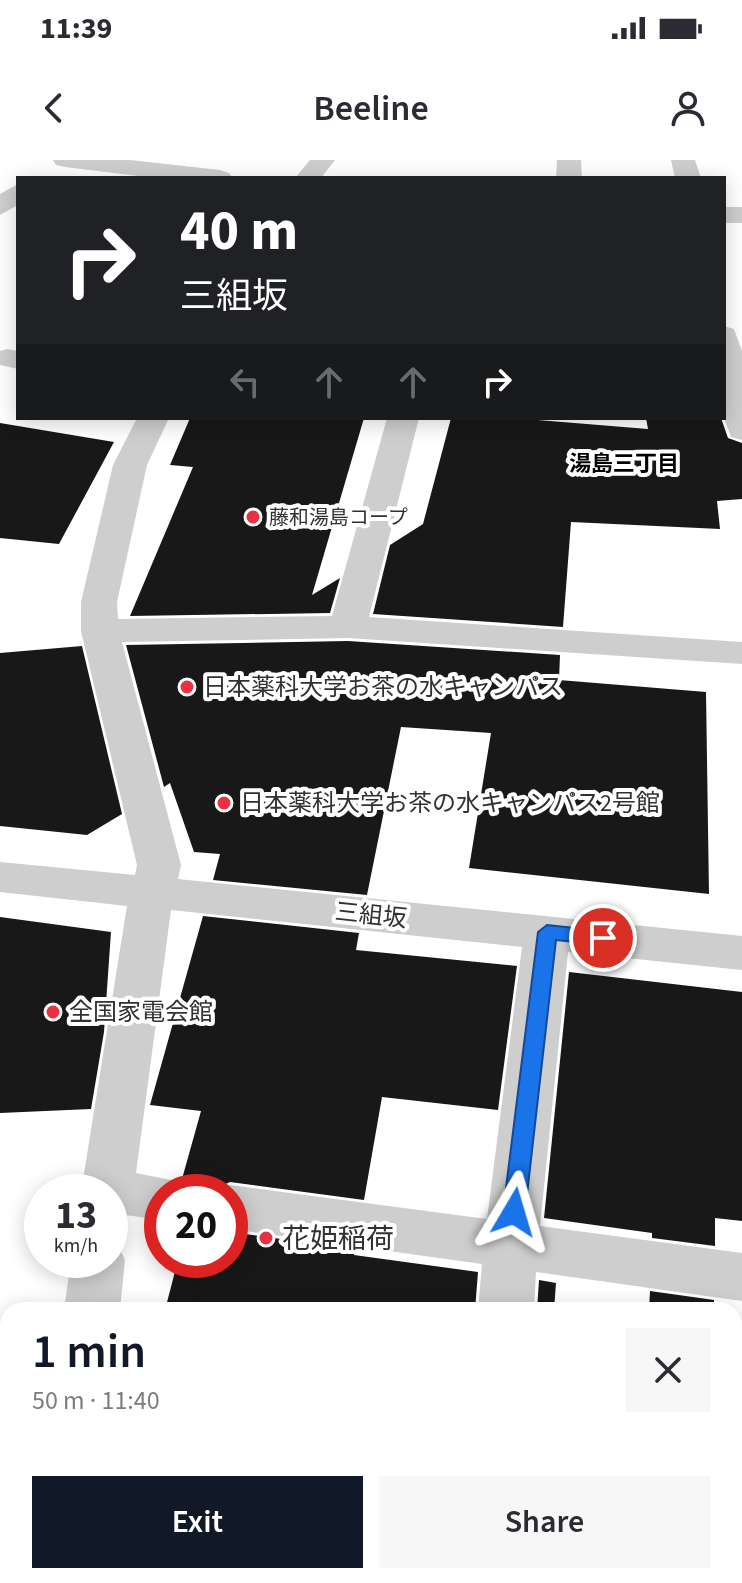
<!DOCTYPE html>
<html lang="en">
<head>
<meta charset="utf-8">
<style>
	:root { --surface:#fff; --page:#f7f7f7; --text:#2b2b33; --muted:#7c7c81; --accent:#111827 }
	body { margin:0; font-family:"Source Sans 3","Noto Sans JP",sans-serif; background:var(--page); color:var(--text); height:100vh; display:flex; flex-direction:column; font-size:30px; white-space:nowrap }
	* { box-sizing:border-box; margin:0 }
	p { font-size:26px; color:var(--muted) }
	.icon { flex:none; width:44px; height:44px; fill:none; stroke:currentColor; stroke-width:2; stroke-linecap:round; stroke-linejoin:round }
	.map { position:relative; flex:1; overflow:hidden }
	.details { position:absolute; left:0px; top:1142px; width:742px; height:282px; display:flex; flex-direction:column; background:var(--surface); border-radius:24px 24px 0 0; box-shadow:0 4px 20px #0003 }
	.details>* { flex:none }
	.banner { position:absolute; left:16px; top:16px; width:710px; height:244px; border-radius:0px; box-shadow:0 4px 20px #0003; background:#202124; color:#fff; overflow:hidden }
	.speed { position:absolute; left:24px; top:1014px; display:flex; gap:16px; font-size:40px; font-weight:700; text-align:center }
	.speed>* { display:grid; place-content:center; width:104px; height:104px; border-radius:50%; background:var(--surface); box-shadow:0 4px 20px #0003; line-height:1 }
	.speed small { font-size:20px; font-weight:400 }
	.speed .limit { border:12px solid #d22; background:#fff; color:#111 }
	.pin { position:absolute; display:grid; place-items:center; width:68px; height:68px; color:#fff; margin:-34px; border:4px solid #fff; border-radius:50%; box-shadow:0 2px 8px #0007 }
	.me { position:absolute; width:88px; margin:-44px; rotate:7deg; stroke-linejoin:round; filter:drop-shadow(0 0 6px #0008) }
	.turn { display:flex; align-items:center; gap:28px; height:168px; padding:0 32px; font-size:36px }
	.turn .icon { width:104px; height:104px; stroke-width:2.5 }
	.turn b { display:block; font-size:56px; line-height:68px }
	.lanes { display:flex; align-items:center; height:76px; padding:0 32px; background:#0003; justify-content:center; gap:40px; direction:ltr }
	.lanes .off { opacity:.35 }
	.round { display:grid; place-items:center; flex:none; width:84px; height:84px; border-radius:0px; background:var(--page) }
	.summary { display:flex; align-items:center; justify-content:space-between; height:136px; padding:0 32px }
	h1 { font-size:48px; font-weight:600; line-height:60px; color:var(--accent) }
	.cta { display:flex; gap:16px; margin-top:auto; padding:16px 32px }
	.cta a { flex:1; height:92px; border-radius:0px; background:var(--accent); color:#fff; font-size:32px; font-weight:600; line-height:92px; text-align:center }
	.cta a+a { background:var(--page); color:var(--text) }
	.status { display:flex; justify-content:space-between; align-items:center; height:56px; padding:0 40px; background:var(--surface); direction:ltr }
	.status svg { height:22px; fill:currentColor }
	header { display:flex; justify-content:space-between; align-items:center; height:104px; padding:0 32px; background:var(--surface); font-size:36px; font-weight:600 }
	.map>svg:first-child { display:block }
	.building { fill:#181818 }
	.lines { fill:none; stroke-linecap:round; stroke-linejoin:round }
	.minor { fill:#cecece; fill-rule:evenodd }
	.route { fill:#1a73e8; stroke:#114b97; stroke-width:2 }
	.poi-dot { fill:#e93241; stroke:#fff; stroke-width:3 }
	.labels { text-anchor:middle; stroke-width:8; stroke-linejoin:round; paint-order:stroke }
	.far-poi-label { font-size:20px; fill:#313131; stroke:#fff; text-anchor:start }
	.far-neighbourhood-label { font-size:22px; font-weight:bold; fill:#000; stroke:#fff }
	.poi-label { font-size:24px; fill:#313131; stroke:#fff; text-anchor:start }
	.street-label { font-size:24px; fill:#313131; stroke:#fff }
	.near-poi-label { font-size:28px; fill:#313131; stroke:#fff; text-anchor:start }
</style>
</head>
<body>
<div class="status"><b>11:39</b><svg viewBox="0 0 49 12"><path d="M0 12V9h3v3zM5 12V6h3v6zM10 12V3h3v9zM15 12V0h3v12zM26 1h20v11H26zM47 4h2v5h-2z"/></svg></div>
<header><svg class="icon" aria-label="back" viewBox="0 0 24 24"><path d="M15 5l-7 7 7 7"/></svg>Beeline<svg class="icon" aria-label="person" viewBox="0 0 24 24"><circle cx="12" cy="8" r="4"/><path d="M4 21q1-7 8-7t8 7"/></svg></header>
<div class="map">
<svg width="742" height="1423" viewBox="0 0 742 1423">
	<rect width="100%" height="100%" fill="#fff"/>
	<path class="building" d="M190 258H364L312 435 340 418 330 453 130 456 193 307 170 305Z
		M451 258H513L648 269 646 258H721L728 278 742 283V339L717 341 720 369 571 362 563 467 373 454 390 385 423 364Z
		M0 263 114 282 59 384 0 378Z
		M348 481 560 495 559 520 706 532 709 734 469 708 491 573 401 567 367 735 213 720 220 694 194 692 170 623 164 627 126 485Z
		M82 486 122 654 87 675 0 666V493Z
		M203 756 359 773 356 790 517 806 498 950 382 937 364 1040 230 1022 208 1032H188L182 1019 201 951 150 945Z
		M0 757 111 772 104 872 91 949 0 953Z
		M569 812 742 832V1061L715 1058V1086L652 1078V1073L544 1058Z
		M230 1072 355 1089 354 1095 478 1112 475 1150H165L178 1100H230Z
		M539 1120 556 1123 554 1150H537Z
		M650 1131 714 1140V1150H649Z"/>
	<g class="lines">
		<path class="minor" d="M53 0H130L220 10 229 13 233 18H155L65 7 56 5Z
			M310 0H335L321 18H295Z
			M557 0H581L582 18H556Z
			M671 0H695L701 18H675Z
			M18 24V45L0 55V34Z
			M724 47H742V63H724Z
			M724 166 734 169 742 191V280L731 277 724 258Z
			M7 189 18 191V209L0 205V191Z
			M137 258H169L147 305 117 442 118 459 332 456 387 258H419L369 457 742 482V504L348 478 122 482 181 705 178 719 742 776V810L568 792 540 1066 742 1093V1141L536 1112 534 1150H478L482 1104 230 1069V1032H211L230 1025 487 1059 522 787 171 750 136 1013 181 1022 185 1032H162V1060L110 1053V1032H81L127 746 0 732V702L135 715 137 705 81 471V442L113 305Z
			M110 1081 117 1083 125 1100 120 1150H64L71 1100H110Z
			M27 1416H89V1423H25Z
			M457 1416H519L520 1423H456Z"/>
	</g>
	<path class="route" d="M547 765 603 771 612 778 603 785 556 780 525 1052 522 1059 514 1062 506 1059 503 1052 538 772Z"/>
	<g class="poi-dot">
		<circle cx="253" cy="357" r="8"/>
		<circle cx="187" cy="527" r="8"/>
		<circle cx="224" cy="643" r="8"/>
		<circle cx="53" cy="852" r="8"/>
		<circle cx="266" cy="1078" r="8"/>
	</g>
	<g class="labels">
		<g class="far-poi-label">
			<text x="269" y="364">藤和湯島コープ</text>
		</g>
		<g class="far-neighbourhood-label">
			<text x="624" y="311">湯島三丁目</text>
		</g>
		<g class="poi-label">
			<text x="203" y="535">日本薬科大学お茶の水キャンパス</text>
			<text x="240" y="651">日本薬科大学お茶の水キャンパス2号館</text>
			<text x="69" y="860">全国家電会館</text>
		</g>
		<g class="street-label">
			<text transform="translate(371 755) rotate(6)" y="8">三組坂</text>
		</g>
		<g class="near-poi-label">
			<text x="282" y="1088">花姫稲荷</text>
		</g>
	</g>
</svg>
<div class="speed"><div>13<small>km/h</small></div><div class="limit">20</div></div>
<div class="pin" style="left:603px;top:778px;background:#d93025"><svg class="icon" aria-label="arrive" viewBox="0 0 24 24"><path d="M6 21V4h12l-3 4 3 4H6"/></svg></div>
<svg class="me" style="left:514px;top:1052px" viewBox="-20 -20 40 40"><path d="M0-17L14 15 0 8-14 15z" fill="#1a73e8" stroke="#fff" stroke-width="4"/></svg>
<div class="banner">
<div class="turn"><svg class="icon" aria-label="right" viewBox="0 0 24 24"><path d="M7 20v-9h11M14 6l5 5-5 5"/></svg><div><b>40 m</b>三組坂</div></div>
<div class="lanes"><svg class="icon off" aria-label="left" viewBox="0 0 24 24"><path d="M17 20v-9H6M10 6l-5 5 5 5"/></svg><svg class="icon off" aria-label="ahead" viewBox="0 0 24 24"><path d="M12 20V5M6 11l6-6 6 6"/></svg><svg class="icon off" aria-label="ahead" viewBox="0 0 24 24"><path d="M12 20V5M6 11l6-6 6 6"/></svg><svg class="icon" aria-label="right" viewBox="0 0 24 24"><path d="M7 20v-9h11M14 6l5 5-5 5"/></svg></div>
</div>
<section class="details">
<div class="summary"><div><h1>1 min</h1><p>50 m · 11:40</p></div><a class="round"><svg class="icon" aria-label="close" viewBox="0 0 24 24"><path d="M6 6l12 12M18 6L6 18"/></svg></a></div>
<div class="cta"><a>Exit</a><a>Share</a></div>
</section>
</div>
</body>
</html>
